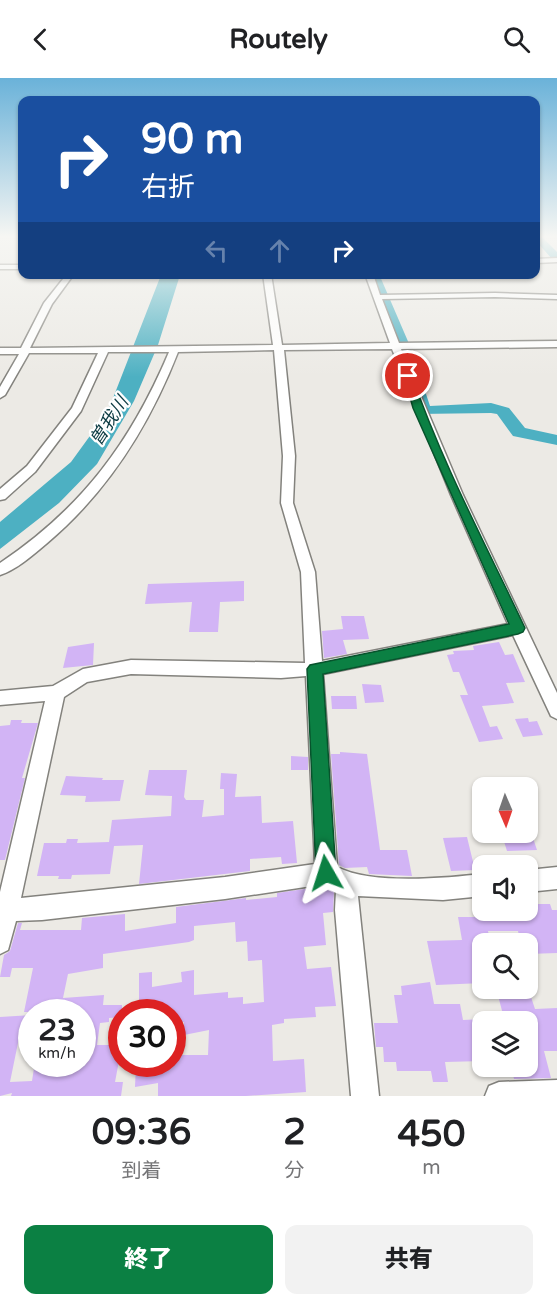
<!DOCTYPE html>
<html lang="ja">
<head>
<meta charset="utf-8">
<style>
	:root { --surface:#fff; --page:#f2f2f2; --text:#202124; --muted:#757577; --accent:#0b8043 }
	body { margin:0; font-family:"Varela Round","Noto Sans JP",sans-serif; background:var(--page); color:var(--text); height:100vh; display:flex; flex-direction:column; font-size:22px; white-space:nowrap }
	* { box-sizing:border-box; margin:0 }
	p { font-size:20px; color:var(--muted) }
	.icon { flex:none; width:33px; height:33px; fill:none; stroke:currentColor; stroke-width:2; stroke-linecap:round; stroke-linejoin:round }
	.map { position:relative; height:1018px; overflow:hidden }
	.side { display:flex; flex-direction:column; background:var(--surface); flex:1 }
	.side>* { flex:none }
	.top-card { position:absolute; left:18px; top:18px; width:522px; height:183px; border-radius:12px; box-shadow:0 2px 4px #0004; background:#1a4fa0; color:#fff; overflow:hidden }
	.needle { width:39px; rotate:178deg }
	.controls { position:absolute; left:472px; top:699px; display:grid; gap:12px }
	.controls a { display:grid; place-items:center; width:66px; height:66px; border-radius:12px; background:var(--surface); box-shadow:0 2px 4px #0004; font-size:30px }
	.speed { position:absolute; left:18px; top:921px; display:flex; gap:12px; font-size:30px; font-weight:700; text-align:center }
	.speed>* { display:grid; place-content:center; width:78px; height:78px; border-radius:50%; background:var(--surface); box-shadow:0 2px 4px #0004; line-height:1 }
	.speed small { font-size:15px; font-weight:400 }
	.speed .limit { border:9px solid #d22; background:#fff; color:#111 }
	.pin { position:absolute; display:grid; place-items:center; width:51px; height:51px; color:#fff; margin:-26px; border:3px solid #fff; border-radius:50%; box-shadow:0 2px 6px #0007 }
	.me { position:absolute; width:66px; margin:-33px; rotate:354deg; stroke-linejoin:round; filter:drop-shadow(0 0 4px #0008) }
	.turn { display:flex; align-items:center; gap:21px; height:126px; padding:0 24px; font-size:27px }
	.turn .icon { width:78px; height:78px; stroke-width:2.5 }
	.turn b { display:block; font-size:42px; line-height:51px }
	.lanes { display:flex; align-items:center; height:57px; padding:0 24px; background:#0003; justify-content:center; gap:30px; direction:ltr }
	.lanes .off { opacity:.35 }
	.eta { display:flex; justify-content:space-evenly; align-items:center; height:102px; text-align:center }
	.eta b { font-size:36px; font-weight:800; line-height:42px }
	.cta { display:flex; gap:12px; margin-top:auto; padding:12px 24px }
	.cta a { flex:1; height:69px; border-radius:12px; background:var(--accent); color:#fff; font-size:24px; font-weight:800; line-height:69px; text-align:center }
	.cta a+a { background:var(--page); color:var(--text) }
	header { display:flex; justify-content:space-between; align-items:center; height:78px; padding:0 24px; background:var(--surface); font-size:27px; font-weight:800 }
	.map>svg:first-child { display:block }
	.water { fill:#4db0c2 }
	.lines { fill:none; stroke-linecap:round; stroke-linejoin:round }
	.river { fill:#4db0c2; fill-rule:evenodd }
	.building { fill:#d2b4f5 }
	.minor-casing { stroke:#83827d; stroke-width:3 }
	.minor { fill:#fff; fill-rule:evenodd }
	.route { fill:#0b8043; stroke:#07532c; stroke-width:1.5 }
	.labels { text-anchor:middle; stroke-width:4.5; stroke-linejoin:round; paint-order:stroke }
	.far-water-label { font-size:18px; font-style:italic; fill:#0c3b43; stroke:#fff }
</style>
</head>
<body>
<header><svg class="icon" aria-label="back" viewBox="0 0 24 24"><path d="M15 5l-7 7 7 7"/></svg>Routely<svg class="icon" aria-label="search" viewBox="0 0 24 24"><circle cx="10" cy="10" r="6"/><path d="M15 15l6 6"/></svg></header>
<div class="map">
<svg width="557" height="1018" viewBox="0 0 557 1018">
	<rect width="100%" height="100%" fill="#eceae5"/>
	<path class="water" d="M161 197H180L158 267 134 323 97 386 59 425 0 471V444L71 384 108 333Z"/>
	<g class="lines">
		<path class="river" d="M536 157H540L557 174V183L553 182 536 163Z
			M368 196H379L410 268 430 328 491 325 509 330 525 350 557 357V367L513 358 497 336 491 335 418 336 396 268Z"/>
	</g>
	<path class="building" d="M244 503V523L220 524 218 554H189L192 524 145 526 148 506Z
		M341 538H364L369 561 343 562 347 576 324 580 322 553 343 551Z
		M499 564 505 577 513 576 525 604 506 605 514 625 482 628 490 649 497 648 503 661 479 664 460 617H468L459 594H453L447 577 454 576 453 573 474 572 473 568Z
		M94 565 93 587 63 590 68 569Z
		M362 606 381 607 384 624 365 625Z
		M331 618H356L357 631H332Z
		M528 640 529 644 537 643 543 657 523 659 515 641Z
		M11 642H22L21 645H38L22 700H25L5 782H0V648L10 647Z
		M340 674 367 676 380 772H407L412 798 369 796 367 789 345 790 339 787 331 676H340Z
		M291 678 308 679V692H291Z
		M149 692H187L184 719 186 722H204L202 739 224 737V711H220L221 695 237 696 235 719 261 718 262 745 293 743 297 785 282 786 281 779 250 781V793L139 806 143 767 114 768 110 796 72 797 71 801H58L59 798H37L44 765H66L67 761H78L77 765 109 764 112 742 171 738 172 718 145 717Z
		M66 698 103 700 102 702H124L120 723 85 724 86 718 60 717Z
		M501 754H531L537 772 507 773Z
		M467 759 475 792 451 793 443 760Z
		M325 808 334 813 333 834 323 835 326 867 304 869 307 891 331 889 336 928 315 929 316 939 284 941V945L272 947 273 983 304 981 306 1014 246 1018H158V1005L135 1009 136 986H172V977H208L209 952 184 957V944L172 945V934H139V895L152 894V909L182 904 181 894 194 892V917L228 914V920L243 919V926L264 924 262 882 248 883 247 863 236 864 235 844 194 848V862L189 864 103 876V890L68 896 63 920 104 917 103 927H122V939L109 940V944L100 945 97 967H122L115 1004H123L121 1018H11L12 1015 0 1018V939L32 937V959L19 960 10 1004 32 1003 34 990H51L52 986H82V934H24L33 890H12L10 899H0L4 877 10 873 18 845H22L20 852H81L82 840 125 836V853L176 845V829L246 820V822L277 819V815Z
		M528 826H550L552 832H557V875L528 876V866H521L518 853H488L491 866H483V905L436 907 427 863 462 862 458 839H514L512 832H528Z
		M430 904 434 926H460L463 942 483 941V983L445 984 448 1004H433L431 993H397L396 984H384L383 969H376L374 945H398L394 917H402L401 908Z
		M496 910H528L535 931 557 930V973H544L551 1000 514 1001 511 988H531L528 977V944H505Z"/>
	<g class="lines">
		<g class="minor-casing">
			<path id="minor" d="M557 180V184L536 185V181Z
				M0 187H22V191H0Z
				M67 196H74L52 226 30 270 273 267 263 196H271L282 267 390 265 365 196H373L380 217 495 215 557 217V221L495 219 382 221 399 265 557 263V269L401 271 463 417 557 615V641L551 638 513 557 323 596 337 789C372 807 444 800 483 796V818L443 822 358 818 379 1018H351L335 832 336 812 325 806 225 821 42 842 16 843 8 872 0 876V814L45 623 0 627V613L53 608 83 591 131 582 305 585 301 494 281 425 283 378 274 272 178 274C149 348 108 414 46 466 33 477 16 492 0 497V485C82 430 131 364 169 274H108L81 333 35 394 5 421 0 422V411L27 388 72 330 98 275H29L5 317 0 320V309L19 276H0V270H21L44 225ZM392 271 451 417 508 546 322 583 315 494 293 425 295 378 284 272ZM131 596 281 600 306 598 315 786 225 799 21 820 64 619 87 604Z
				M557 789V811L528 814V792Z
				M557 1002V1018H485L489 1008 499 1004Z"/>
		</g>
		<use href="#minor" class="minor"/>
	</g>
	<linearGradient id="sky" x2="0" y2="1"><stop stop-color="#6ab2d9"/><stop offset="0.53" stop-color="#f6f6f3"/><stop offset="1" stop-color="#f6f6f3" stop-opacity="0"/></linearGradient>
	<rect width="557" height="299" fill="url(#sky)"/>
	<path class="route" d="M408 296 412 298C442 385 486 467 525 550L523 554 518 556 323 596 336 795 333 802 326 805 319 802 316 795 307 591 310 587 509 546 413 330 404 298Z"/>
	<g class="labels">
		<g class="far-water-label">
			<text transform="translate(109 343) rotate(-57)" y="6">曽我川</text>
		</g>
	</g>
</svg>
<div class="controls">
<a><svg class="needle" viewBox="-14 -14 28 28"><path d="M0-13l5 13h-10z" fill="#e53935"/><path d="M0 13l5-13h-10z" fill="#757577"/></svg></a>
<a><svg class="icon" aria-label="sound" viewBox="0 0 24 24"><path d="M4 9h4l5-4v14l-5-4H4zM17 9q2 3 0 6"/></svg></a>
<a><svg class="icon" aria-label="search" viewBox="0 0 24 24"><circle cx="10" cy="10" r="6"/><path d="M15 15l6 6"/></svg></a>
<a><svg class="icon" aria-label="layers" viewBox="0 0 24 24"><path d="M12 4l9 5-9 5-9-5zM3 14l9 5 9-5"/></svg></a>
</div>
<div class="speed"><div>23<small>km/h</small></div><div class="limit">30</div></div>
<div class="pin" style="left:408px;top:298px;background:#d93025"><svg class="icon" aria-label="arrive" viewBox="0 0 24 24"><path d="M6 21V4h12l-3 4 3 4H6"/></svg></div>
<svg class="me" style="left:326px;top:795px" viewBox="-20 -20 40 40"><path d="M0-17L14 15 0 8-14 15z" fill="#0b8043" stroke="#fff" stroke-width="4"/></svg>
<div class="top-card">
<div class="turn"><svg class="icon" aria-label="right" viewBox="0 0 24 24"><path d="M7 20v-9h11M14 6l5 5-5 5"/></svg><div><b>90 m</b>右折</div></div>
<div class="lanes"><svg class="icon off" aria-label="left" viewBox="0 0 24 24"><path d="M17 20v-9H6M10 6l-5 5 5 5"/></svg><svg class="icon off" aria-label="ahead" viewBox="0 0 24 24"><path d="M12 20V5M6 11l6-6 6 6"/></svg><svg class="icon" aria-label="right" viewBox="0 0 24 24"><path d="M7 20v-9h11M14 6l5 5-5 5"/></svg></div>
</div>
</div>
<section class="side">
<div class="eta">
<div><b>09:36</b><p>到着</p></div>
<div><b>2</b><p>分</p></div>
<div><b>450</b><p>m</p></div>
</div>
<div class="cta"><a>終了</a><a>共有</a></div>
</section>
</body>
</html>
